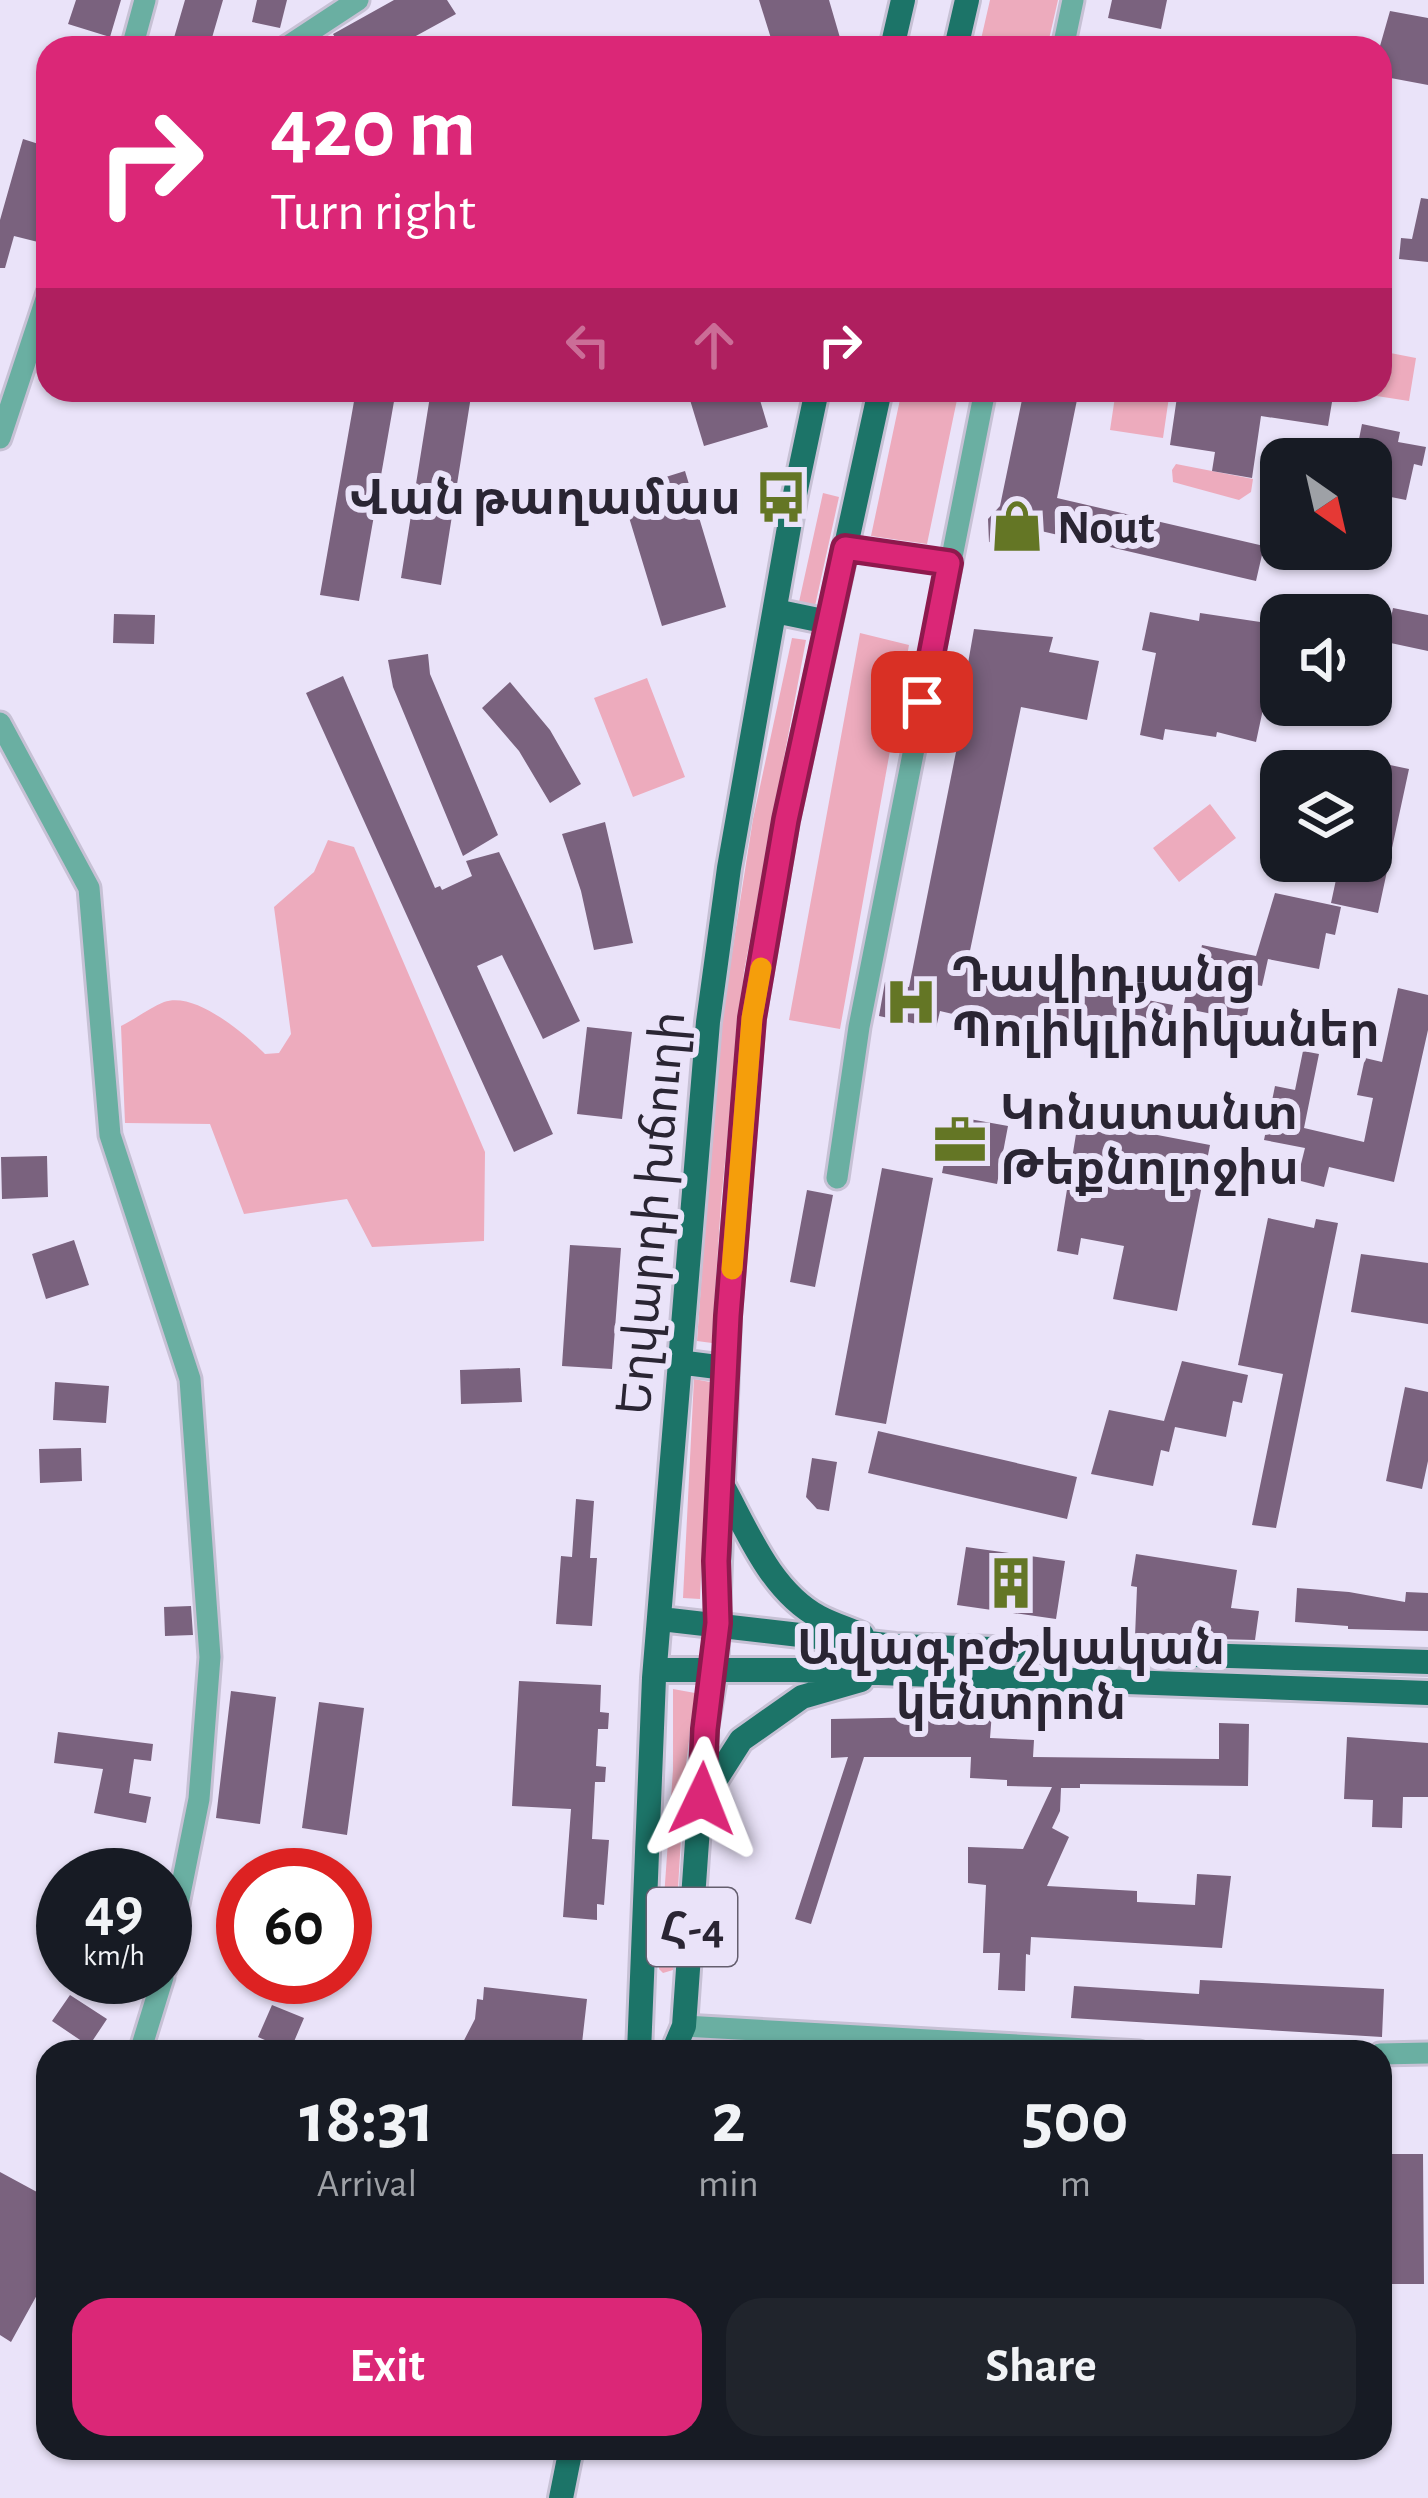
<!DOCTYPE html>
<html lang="en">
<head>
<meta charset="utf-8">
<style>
	:root { --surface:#171b24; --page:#20242c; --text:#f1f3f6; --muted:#9ea1a6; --accent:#db2777 }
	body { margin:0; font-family:"Alegreya Sans","Noto Sans Armenian",sans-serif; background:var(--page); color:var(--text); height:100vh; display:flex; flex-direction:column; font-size:45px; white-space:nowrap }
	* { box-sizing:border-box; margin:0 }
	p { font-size:39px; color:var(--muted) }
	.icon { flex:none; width:66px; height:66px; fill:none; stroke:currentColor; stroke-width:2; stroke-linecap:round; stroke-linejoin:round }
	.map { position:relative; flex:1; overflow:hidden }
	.details { position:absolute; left:36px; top:2040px; width:1356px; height:420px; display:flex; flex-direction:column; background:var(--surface); border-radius:36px; box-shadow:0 3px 9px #0004 }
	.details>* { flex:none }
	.hud { position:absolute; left:36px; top:36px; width:1356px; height:366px; border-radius:36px; box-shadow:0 3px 9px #0004; background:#db2777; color:#fff; overflow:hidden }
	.needle { width:78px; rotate:146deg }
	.buttons { position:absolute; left:1260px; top:438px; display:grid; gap:24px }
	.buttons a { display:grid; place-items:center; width:132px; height:132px; border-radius:24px; background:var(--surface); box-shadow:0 3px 9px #0004; font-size:60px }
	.speed { position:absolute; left:36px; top:1848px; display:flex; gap:24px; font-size:60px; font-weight:700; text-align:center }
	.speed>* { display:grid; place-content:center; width:156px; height:156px; border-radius:50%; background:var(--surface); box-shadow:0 3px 9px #0004; line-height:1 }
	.speed small { font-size:30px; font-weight:400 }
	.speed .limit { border:18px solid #d22; background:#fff; color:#111 }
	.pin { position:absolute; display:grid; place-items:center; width:102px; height:102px; color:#fff; margin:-51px; border-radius:24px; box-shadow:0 6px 18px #0006 }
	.me { position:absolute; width:132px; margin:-66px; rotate:2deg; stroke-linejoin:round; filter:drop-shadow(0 0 9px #0008) }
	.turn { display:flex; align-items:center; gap:42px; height:252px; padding:0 36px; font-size:54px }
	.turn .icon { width:156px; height:156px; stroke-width:2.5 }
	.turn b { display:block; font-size:84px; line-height:102px }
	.lanes { display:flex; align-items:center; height:114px; padding:0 36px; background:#0003; justify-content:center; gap:60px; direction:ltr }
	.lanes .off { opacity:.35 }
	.eta { display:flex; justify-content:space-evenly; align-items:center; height:204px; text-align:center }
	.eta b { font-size:72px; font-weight:700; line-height:84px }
	.cta { display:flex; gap:24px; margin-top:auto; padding:24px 36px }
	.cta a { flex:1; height:138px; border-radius:36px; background:var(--accent); color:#fff; font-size:48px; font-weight:700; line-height:138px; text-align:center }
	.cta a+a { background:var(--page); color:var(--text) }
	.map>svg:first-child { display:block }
	.green { fill:#edabbd }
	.building { fill:#7a627e }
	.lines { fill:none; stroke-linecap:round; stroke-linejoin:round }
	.minor-casing { stroke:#c7c1d5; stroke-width:27 }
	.major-casing { stroke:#c7c1d5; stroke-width:30 }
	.minor { stroke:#6aafa2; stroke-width:21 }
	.major { stroke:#1c7468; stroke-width:24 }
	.route-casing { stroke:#8e194d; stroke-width:30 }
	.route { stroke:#db2777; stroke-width:21 }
	.slow { stroke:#f59e0b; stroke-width:21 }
	.labels { text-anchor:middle; stroke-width:12; stroke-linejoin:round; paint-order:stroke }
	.shield { fill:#eae3f9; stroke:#645e6e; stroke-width:3 }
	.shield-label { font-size:45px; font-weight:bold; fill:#2a2533 }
	.poi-label { font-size:48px; font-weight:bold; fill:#2a2533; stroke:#eae3f9; text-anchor:start }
	.street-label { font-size:48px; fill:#2a2533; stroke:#eae3f9 }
</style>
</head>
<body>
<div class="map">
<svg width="1428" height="2498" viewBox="0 0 1428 2498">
	<rect width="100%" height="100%" fill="#eae3f9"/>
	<path class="green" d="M990 0H1058L1047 48H979Z
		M1380 351 1416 358 1409 401 1370 395 1371 390H1380Z
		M902 390H959L927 544 871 536Z
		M1116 390H1170L1163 438 1110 430Z
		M1176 464 1253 479 1251 492 1239 500 1173 482 1172 470Z
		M823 493 839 497 815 606 799 602Z
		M860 633 909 645 840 1029 789 1020Z
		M792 638 806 640 744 972 721 1202 712 1343 697 1341 718 1042 753 819Z
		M647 678 685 777 633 797 594 698Z
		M1210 804 1236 838 1179 882 1153 848Z
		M328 840 354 847 485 1152 484 1241 372 1247 347 1199 244 1214 210 1124 125 1123 121 1026C135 1019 150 1008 164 1002 195 991 244 1033 265 1054L279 1053 291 1034 274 907 314 872Z
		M694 1379 710 1382 700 1599 683 1598Z
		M673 1689 695 1693 685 1773 673 1970 663 1973 659 1969 673 1770Z"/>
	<path class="building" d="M76 0H121L110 37 68 24Z
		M185 0H223L209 48H171Z
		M257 0H287L280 28 252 22Z
		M394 0H447L456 14 394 48H341L333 34Z
		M759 0H829L843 48H774Z
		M1112 0H1167L1161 29 1108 18Z
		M1390 11 1428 18V85L1380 76V46Z
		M23 139 48 147V208L38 242 14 236 5 268H0V220Z
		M1421 198 1428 199V262L1399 259 1401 238 1412 239Z
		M356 390H396L359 601 320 595Z
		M431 390H472L441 585 401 578Z
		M687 390H757L768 427 704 446Z
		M1024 390H1079L1057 498 1264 546 1256 581 1041 531 1038 549 989 542 988 519 1000 506Z
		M1178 390H1334L1328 426 1261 416 1252 478 1212 471 1215 452 1170 445Z
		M1362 424 1400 432 1398 442 1426 447 1422 466 1414 464 1406 500 1371 493V459H1355Z
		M685 471 726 607 662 626 621 491Z
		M1393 608 1428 615V651L1386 642Z
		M1150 612 1199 621 1200 613 1281 625 1256 742 1217 732 1216 737 1165 729 1163 740 1140 735 1156 653 1142 650Z
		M114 614 155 615 154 644 113 643Z
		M974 629 1053 637 1049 652 1099 661 1087 720 1021 707 967 965 1173 1005 1164 1050 959 1008 957 1015 940 1011 936 1028 879 1016 885 982 909 987 968 692H963Z
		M428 654 430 674 498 835 463 856 393 687 388 660Z
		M343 676 435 888 440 886 442 890 472 876 466 861 499 852 580 1021 543 1039 502 955 477 966 553 1134 514 1152 306 693Z
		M510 682 550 730 581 784 550 803 519 751 482 708Z
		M1371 761 1409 769 1378 913 1331 903 1340 861H1371Z
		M605 822 633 943 594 950 581 891 562 834Z
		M1275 893 1341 907 1335 935 1326 933 1319 969 1268 959 1262 986 1253 984 1246 1021 1183 1008 1189 979 1194 981 1202 945 1256 956Z
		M1398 988 1428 995V1030L1394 1182 1329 1167 1324 1187 1297 1180 1305 1148 1264 1140 1275 1086 1295 1090 1303 1051 1319 1054 1304 1128 1364 1142 1373 1098 1357 1095 1365 1058 1382 1062Z
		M587 1027 632 1032 622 1119 577 1114Z
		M953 1116 1008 1126 997 1184 942 1173Z
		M1077 1128 1111 1134 1112 1130 1147 1133 1210 1145 1177 1311 1113 1299 1124 1246 1081 1238 1078 1255 1057 1251Z
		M47 1156 48 1197 2 1199 1 1157Z
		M882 1168 933 1178 886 1424 835 1415Z
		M807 1190 833 1195 815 1287 790 1282Z
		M1268 1218 1314 1228 1316 1219 1338 1223 1276 1528 1252 1525 1283 1374 1238 1365Z
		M74 1240 89 1285 46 1299 32 1254Z
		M570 1245 621 1248 612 1369 562 1366Z
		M1361 1254 1428 1263V1324L1351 1312Z
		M1182 1361 1248 1375 1242 1403 1233 1401 1226 1437 1175 1427 1169 1452 1161 1450 1153 1486 1091 1474 1109 1410 1164 1421Z
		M520 1368 522 1402 461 1404 460 1370Z
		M55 1382 109 1386 106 1423 53 1420Z
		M1405 1387 1428 1392V1461L1422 1489 1386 1481Z
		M878 1431 1077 1477 1067 1519 868 1473Z
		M81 1448 82 1481 40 1483 39 1449Z
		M812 1458 837 1462 829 1511 817 1509 806 1497Z
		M576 1499 594 1501 590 1558H597L592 1626 556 1624 561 1556 572 1557Z
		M966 1547 1065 1561 1056 1619 957 1605Z
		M1136 1554 1237 1570 1231 1608 1259 1611 1255 1640 1135 1637 1137 1587 1131 1586Z
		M1297 1588 1349 1592 1405 1602 1406 1592 1428 1593V1631L1348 1629V1626L1295 1622Z
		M191 1606 193 1635 165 1636 164 1607Z
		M519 1681 601 1685 600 1712 609 1713 608 1729H598L596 1766 606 1767 605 1782H595L592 1839 609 1840 604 1905 597 1904V1920L563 1917 571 1809 512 1806Z
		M231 1691 276 1697 260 1824 216 1818Z
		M319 1702 364 1708 347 1835 302 1828Z
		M932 1709 992 1712 990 1738 1034 1740 1033 1757 1219 1759V1723L1249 1724 1248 1786 1080 1784V1788H1061L1060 1811 1052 1828 1069 1837 1047 1886 1137 1891V1902L1195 1905 1197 1874 1231 1876 1222 1948 1031 1937 1030 1955 1026 1954 1025 1991 998 1990 1000 1953H983L986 1885 968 1883V1847L1023 1849 1052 1787 1007 1786V1780L970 1778 971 1757H864L811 1924 795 1919 848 1757 831 1758V1719L932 1717Z
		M58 1732 153 1744 151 1761 134 1759 129 1793 151 1797 146 1823 94 1813 103 1769 54 1763Z
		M1347 1737 1428 1743V1797H1403L1402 1828 1372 1827 1373 1800 1344 1799Z
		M1200 1980 1384 1989 1382 2037 1071 2018 1074 1986 1199 1994Z
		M484 1987 587 1999 581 2052H458L475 2019 477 1999 483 2000Z
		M70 1995 107 2019 89 2046 52 2021Z
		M272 2005 304 2018 290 2051 258 2037Z
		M1380 2154H1423L1424 2284H1380Z
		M0 2172 48 2198V2275L11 2342 0 2335Z"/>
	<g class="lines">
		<g class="minor-casing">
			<path id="minor" d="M132 48 145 0
				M285 48 358 0
				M1063 48 1073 0
				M0 438 48 293
				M845 548 949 563
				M0 723 89 888 110 1135 190 1379 210 1657 199 1799 165 1969
				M837 1178 859 1027 985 390
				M684 2026 1139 2052
				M140 2052 163 1977
				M1380 2054 1428 2053"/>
		</g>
		<g class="major-casing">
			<path id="major" d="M892 48 903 0
				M956 48 967 0
				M775 611 828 622
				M678 1362 725 1368
				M720 1481C746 1527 769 1590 819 1617 832 1624 848 1629 862 1635
				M661 1619 895 1646 1428 1662
				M655 1670H795L1428 1693
				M704 1798 741 1740 802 1697 861 1680
				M639 2052 654 1678 708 1022 729 868 794 499 817 390
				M673 2052 684 2026 705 1728 715 1672 728 1316 752 1018 786 820 880 390
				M561 2498 571 2448"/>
		</g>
		<use href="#minor" class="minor"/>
		<use href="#major" class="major"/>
	</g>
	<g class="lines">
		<g class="route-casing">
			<path id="route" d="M702 1799 705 1729 718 1623 716 1561 728 1316 752 1018 786 820 845 548 949 563 922 702"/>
		</g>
		<use href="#route" class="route"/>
		<path class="slow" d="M732 1269 752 1018 761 968"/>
	</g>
	<defs>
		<g id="bus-bare" transform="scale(4.14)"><path d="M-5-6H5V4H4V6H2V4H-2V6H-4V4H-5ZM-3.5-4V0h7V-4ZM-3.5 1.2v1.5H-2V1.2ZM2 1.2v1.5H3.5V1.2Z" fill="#647625" stroke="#eae3f9" stroke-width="2.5" paint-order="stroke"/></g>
		<g id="shop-bare" transform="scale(4.14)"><path d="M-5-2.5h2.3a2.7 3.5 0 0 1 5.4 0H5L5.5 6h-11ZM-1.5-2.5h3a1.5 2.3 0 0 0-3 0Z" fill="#647625" stroke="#eae3f9" stroke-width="2.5" paint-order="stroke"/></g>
		<g id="hospital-bare" transform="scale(4.14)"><path d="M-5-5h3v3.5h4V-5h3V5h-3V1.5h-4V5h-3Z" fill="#647625" stroke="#eae3f9" stroke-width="2.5" paint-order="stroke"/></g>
		<g id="office-bare" transform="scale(4.14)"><path d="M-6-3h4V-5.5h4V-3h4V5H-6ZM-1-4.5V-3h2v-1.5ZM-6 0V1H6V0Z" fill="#647625" stroke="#eae3f9" stroke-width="2.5" paint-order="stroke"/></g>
		<g id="building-bare" transform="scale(4.14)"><path d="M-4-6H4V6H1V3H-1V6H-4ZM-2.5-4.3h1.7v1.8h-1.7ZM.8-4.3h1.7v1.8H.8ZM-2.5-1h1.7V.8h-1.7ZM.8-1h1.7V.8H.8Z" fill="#647625" stroke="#eae3f9" stroke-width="2.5" paint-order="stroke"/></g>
	</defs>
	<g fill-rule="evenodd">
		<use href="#bus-bare" x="781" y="497"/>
		<use href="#shop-bare" x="1017" y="526"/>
		<use href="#hospital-bare" x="911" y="1002"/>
		<use href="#office-bare" x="960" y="1140"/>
		<use href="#building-bare" x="1011" y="1583"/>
	</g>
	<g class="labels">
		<rect class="shield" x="647" y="1888" width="90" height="78" rx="9"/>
		<g class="shield-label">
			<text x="692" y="1943">Հ-4</text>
		</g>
		<g class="poi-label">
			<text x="741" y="514" text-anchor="end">Վան թաղամաս</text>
			<text x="1057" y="543">Nout</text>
			<text x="951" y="991">Դավիդյանց<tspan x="951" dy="55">Պոլիկլինիկաներ</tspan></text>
			<text x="1000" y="1129">Կոնստանտ<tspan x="1000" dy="55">Թեքնոլոջիս</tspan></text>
			<text x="1011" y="1664" text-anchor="middle">Ավագ բժշկական<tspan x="1011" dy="55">կենտրոն</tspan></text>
		</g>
		<g class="street-label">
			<text transform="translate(650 1213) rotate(-85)" y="17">Եղվարդի խճուղի</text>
		</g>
	</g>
</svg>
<div class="buttons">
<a><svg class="needle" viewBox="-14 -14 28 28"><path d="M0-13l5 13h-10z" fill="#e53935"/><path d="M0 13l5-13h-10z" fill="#9ea1a6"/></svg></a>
<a><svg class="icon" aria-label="sound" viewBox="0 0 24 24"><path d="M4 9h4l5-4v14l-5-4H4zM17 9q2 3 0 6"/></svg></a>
<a><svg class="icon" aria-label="layers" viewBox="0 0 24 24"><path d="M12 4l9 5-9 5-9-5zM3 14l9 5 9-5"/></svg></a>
</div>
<div class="speed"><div>49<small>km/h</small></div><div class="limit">60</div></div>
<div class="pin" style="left:922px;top:702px;background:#d93025"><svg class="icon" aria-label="arrive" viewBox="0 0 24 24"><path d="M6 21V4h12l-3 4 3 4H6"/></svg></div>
<svg class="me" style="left:702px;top:1799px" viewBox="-20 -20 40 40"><path d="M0-17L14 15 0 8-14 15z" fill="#db2777" stroke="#fff" stroke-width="4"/></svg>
<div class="hud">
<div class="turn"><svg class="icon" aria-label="right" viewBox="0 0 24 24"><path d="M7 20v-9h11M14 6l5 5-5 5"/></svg><div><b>420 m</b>Turn right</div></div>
<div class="lanes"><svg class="icon off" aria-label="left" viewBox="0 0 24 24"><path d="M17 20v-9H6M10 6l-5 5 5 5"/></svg><svg class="icon off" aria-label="ahead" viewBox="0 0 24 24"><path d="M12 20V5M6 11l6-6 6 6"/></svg><svg class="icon" aria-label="right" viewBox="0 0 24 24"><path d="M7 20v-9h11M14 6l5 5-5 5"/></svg></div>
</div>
<section class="details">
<div class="eta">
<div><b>18:31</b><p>Arrival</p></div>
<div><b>2</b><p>min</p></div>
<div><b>500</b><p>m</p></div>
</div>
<div class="cta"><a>Exit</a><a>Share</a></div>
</section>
</div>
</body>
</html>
